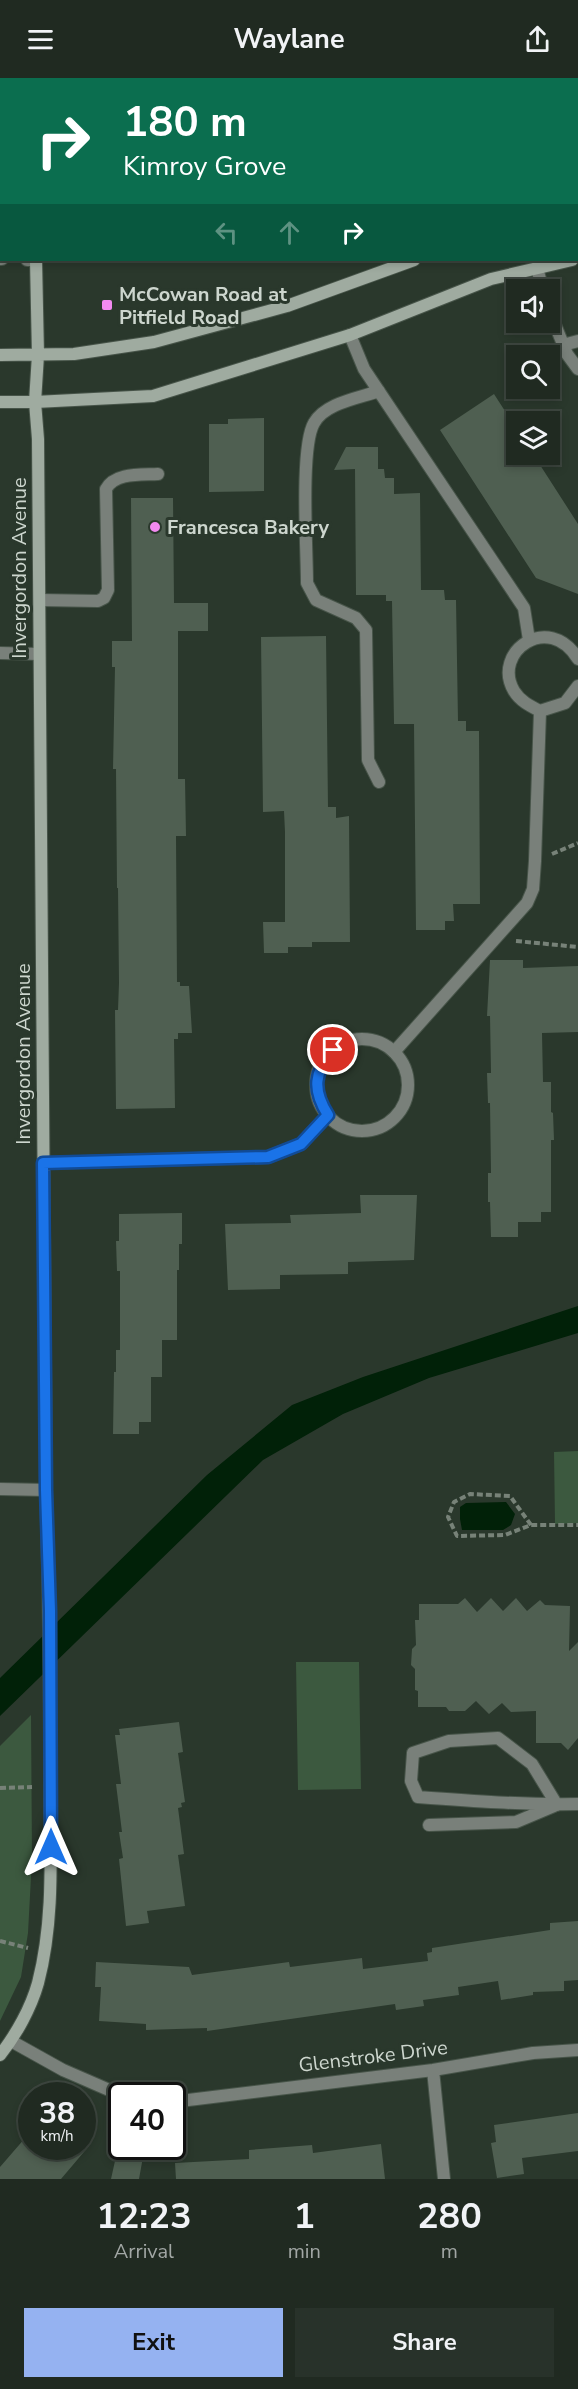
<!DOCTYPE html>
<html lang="en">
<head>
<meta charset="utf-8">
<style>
	:root { --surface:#202a21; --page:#28322a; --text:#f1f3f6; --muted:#a2a7a5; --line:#3d463f; --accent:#95b2f1 }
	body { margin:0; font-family:"Nunito Sans",sans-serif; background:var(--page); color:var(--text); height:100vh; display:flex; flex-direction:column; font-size:22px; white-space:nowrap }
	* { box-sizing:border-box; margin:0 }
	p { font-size:20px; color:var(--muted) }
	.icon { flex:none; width:33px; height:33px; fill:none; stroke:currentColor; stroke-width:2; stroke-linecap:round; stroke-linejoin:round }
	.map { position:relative; height:2101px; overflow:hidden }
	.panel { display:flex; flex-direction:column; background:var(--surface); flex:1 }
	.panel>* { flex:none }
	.hud { position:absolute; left:0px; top:0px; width:579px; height:183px; box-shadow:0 3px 9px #0003,0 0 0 2px var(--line); background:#0b6e4f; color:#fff; overflow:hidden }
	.fabs { position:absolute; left:506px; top:201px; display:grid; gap:12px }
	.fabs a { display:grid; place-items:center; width:54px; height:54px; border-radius:0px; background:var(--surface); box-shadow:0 3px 9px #0003,0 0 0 2px var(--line); font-size:30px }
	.speed { position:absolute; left:18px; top:2004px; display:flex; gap:12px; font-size:30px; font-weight:700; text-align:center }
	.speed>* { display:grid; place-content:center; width:78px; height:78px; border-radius:50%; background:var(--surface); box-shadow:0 3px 9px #0003,0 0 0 2px var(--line); line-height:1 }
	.speed small { font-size:15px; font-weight:400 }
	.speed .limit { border:3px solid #111; border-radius:9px; background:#fff; color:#111 }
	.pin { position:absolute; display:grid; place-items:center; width:51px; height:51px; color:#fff; margin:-26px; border:3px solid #fff; border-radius:50%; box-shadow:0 2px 6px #0007 }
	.me { position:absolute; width:66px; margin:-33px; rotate:0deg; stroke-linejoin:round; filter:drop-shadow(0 0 4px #0008) }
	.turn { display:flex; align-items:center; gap:21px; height:126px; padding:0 24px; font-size:27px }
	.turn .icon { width:78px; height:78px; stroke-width:2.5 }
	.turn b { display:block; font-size:42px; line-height:51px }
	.lanes { display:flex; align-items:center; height:57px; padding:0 24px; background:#0003; justify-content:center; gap:30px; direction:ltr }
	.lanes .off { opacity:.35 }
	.eta { display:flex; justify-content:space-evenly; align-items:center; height:102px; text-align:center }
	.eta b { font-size:36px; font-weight:700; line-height:42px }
	.cta { display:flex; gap:12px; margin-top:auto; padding:12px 24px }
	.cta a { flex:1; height:69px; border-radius:0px; background:var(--accent); color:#111; font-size:24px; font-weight:700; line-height:69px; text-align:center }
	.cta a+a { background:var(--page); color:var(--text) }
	header { display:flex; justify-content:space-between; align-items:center; height:78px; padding:0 24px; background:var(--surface); font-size:27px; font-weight:700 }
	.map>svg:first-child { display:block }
	.green { fill:#3c593f }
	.water { fill:#012108 }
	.building { fill:#4f5f51 }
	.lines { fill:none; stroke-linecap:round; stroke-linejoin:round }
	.lane-casing { stroke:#475449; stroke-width:14 }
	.street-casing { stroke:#475449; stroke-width:14 }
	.secondary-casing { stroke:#475449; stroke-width:14 }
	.path { stroke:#778278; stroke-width:4; stroke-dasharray:6 3; stroke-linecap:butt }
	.lane { stroke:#79807a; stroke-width:12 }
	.street { stroke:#79807a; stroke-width:12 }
	.secondary { stroke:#9faba0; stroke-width:12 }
	.route-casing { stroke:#114b97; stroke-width:15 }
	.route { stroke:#1a73e8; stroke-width:10 }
	.poi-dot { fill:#f38af1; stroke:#2a382c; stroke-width:2 }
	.labels { text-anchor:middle; stroke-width:6; stroke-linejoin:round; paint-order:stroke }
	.poi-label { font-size:20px; font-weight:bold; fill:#cdd6ce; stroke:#2a382c; text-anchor:start }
	.street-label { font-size:20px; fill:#cdd6ce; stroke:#2a382c }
</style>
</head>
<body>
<header><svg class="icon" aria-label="menu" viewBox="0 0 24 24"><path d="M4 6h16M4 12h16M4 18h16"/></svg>Waylane<svg class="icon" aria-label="share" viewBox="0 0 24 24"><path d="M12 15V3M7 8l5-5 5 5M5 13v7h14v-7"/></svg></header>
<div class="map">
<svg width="578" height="2101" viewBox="0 0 578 2101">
	<rect width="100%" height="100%" fill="#2a382c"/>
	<path class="green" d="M578 1373V1445L555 1446 554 1374Z
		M296 1584H359L361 1711 298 1712Z
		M31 1637 32 1780 28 1855 21 1899 0 1943V1668Z"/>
	<path class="water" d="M578 1228V1255L429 1300 343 1336 263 1382 0 1638V1600L207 1397 292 1327 363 1299Z
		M506 1424 515 1436 511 1447 503 1452H462L460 1441V1429L466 1425Z"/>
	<path class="building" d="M494 316 516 350V376H533L578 446V516L536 500 440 352Z
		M264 340V413L209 414V346H228V341Z
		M346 369H378V391H384L385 400H394V416L420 415 421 512H444L445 522H456L458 643H466V653H479L480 826H453L454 843H445V852H416L414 646H394L392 523H386V517H356L355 391 334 392Z
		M131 420H173L174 525H208V553H178V701H185L186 758H176L177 904H180V908H189L192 955H178V961H174L175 1030 116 1031 115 932H118L119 905 118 810H117L116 691H113L115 589H112V563H132Z
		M326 558 328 729H336V740L349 738 350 864H312V869H288V875H264L263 844H285V754L284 733 263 734 261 559Z
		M490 882H523V890L578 888V954L542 955 543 1004H551V1034L553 1035 554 1062H551V1134H541V1144H518V1159H491L490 1124H488V1095H491L490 1025H488L487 995H491L490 938H487Z
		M360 1117H417L414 1182 348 1184V1196L280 1197V1211L228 1212 225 1146 291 1145 290 1137 361 1135Z
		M182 1135V1166H179V1192H177V1262H162V1299H151V1344H139V1356H113L114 1294H116V1272H120V1193H117L116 1163H119V1136Z
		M465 1520 477 1534 491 1520 503 1533 516 1520 527 1533 540 1522 545 1527 570 1528 569 1573 578 1564V1660L568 1672 561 1665H536V1633L511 1634 502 1625 489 1636 476 1623 465 1633H449L446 1629H418V1613L415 1612V1591L411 1587 412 1571 416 1567 415 1542H419V1526H458Z
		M179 1644 183 1674 178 1675 185 1724 181 1725 182 1729 178 1730 184 1776 178 1777 185 1828 147 1833 149 1845 126 1848 119 1781 123 1780 119 1754H122L116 1706H121L115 1657H120L119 1651Z
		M578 1843V1902L564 1903V1913L533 1914V1917L501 1922 498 1903 458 1909 459 1917 423 1922 424 1928 396 1932 395 1926 207 1953V1950L146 1952V1946L99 1943 101 1909H95L96 1884 189 1889 192 1897 289 1884 290 1889 362 1880 363 1891 428 1883 427 1875 432 1874V1870L550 1852V1845Z
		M578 2035V2073L522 2080 524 2096 497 2100 491 2065 496 2064 494 2047Z
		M32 2052V2068H89L61 2101H0V2089Z
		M381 2066 385 2101H176L175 2085 249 2081V2072L312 2067 313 2075Z
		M117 2074 143 2079 139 2101H111Z"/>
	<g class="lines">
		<g class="lane-casing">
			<path id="lane" d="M0 181H2
				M27 182H36
				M537 190 543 212
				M549 232 567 276 578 291
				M350 257 364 291 524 530 529 562
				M563 267 578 263
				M379 313C359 320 325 325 314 345 300 369 307 472 307 505L316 522 356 540 366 552 368 682 379 704
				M40 522 98 523 104 520 108 512 106 411C115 394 142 397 158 396
				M578 581C549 533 491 574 514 613 520 623 530 628 540 633L565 625 578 608
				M394 974 527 825 533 811 535 783 540 633
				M557 1727 532 1686 498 1660 449 1663 413 1675 411 1703 418 1719C471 1723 525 1727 578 1726
				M429 1747 516 1744 554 1728"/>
		</g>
		<g class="street-casing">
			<path id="street" d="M0 575 39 576
				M316 1007a46 46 0 1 1 92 0a46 46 0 1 1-92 0Z
				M43 1085 268 1079 301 1066 328 1037
				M0 1411 46 1412
				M11 1963 63 1992 123 2018
				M433 1992 444 2101
				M172 2024 433 1992 533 1975 578 1972"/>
		</g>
		<g class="secondary-casing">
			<path id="secondary" d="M40 2 41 0
				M0 277 74 276 154 264 287 228 414 182
				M0 324H35L153 318 350 257 491 201 572 182
				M0 1977C16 1957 31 1930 38 1905 55 1840 50 1772 50 1706 50 1608 49 1510 46 1412L38 361 35 324 38 277 36 182"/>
		</g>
		<path class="path" d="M578 66V67
			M0 77H2
			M552 776 578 765
			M516 863 578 869
			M531 1447 510 1418 470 1416 454 1424 448 1439 457 1458 505 1457 531 1447H578
			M0 1710 32 1709
			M0 1863 28 1870"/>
		<use href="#lane" class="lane"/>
		<use href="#street" class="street"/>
		<use href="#secondary" class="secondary"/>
	</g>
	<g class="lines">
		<g class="route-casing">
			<path id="route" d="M51 1769 50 1533 46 1412 43 1085 268 1079 301 1066 328 1037C312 1012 314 994 333 972"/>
		</g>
		<use href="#route" class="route"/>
	</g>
	<g class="poi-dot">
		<rect x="101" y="221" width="12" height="12" rx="3"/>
		<circle cx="155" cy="449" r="6"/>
	</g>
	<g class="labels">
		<g class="poi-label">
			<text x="119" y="223">McCowan Road at<tspan x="119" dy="23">Pitfield Road</tspan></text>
			<text x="167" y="456">Francesca Bakery</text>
		</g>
		<g class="street-label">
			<text transform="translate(19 490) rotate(-90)" y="7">Invergordon Avenue</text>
			<text transform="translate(23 976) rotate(-90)" y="7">Invergordon Avenue</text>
			<text transform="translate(373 1978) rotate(-7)" y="7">Glenstroke Drive</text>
		</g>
	</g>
</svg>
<div class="fabs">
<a><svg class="icon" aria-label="sound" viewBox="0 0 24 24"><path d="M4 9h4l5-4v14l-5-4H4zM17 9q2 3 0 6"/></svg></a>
<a><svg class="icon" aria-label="search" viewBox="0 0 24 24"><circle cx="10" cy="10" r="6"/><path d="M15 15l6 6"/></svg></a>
<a><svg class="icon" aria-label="layers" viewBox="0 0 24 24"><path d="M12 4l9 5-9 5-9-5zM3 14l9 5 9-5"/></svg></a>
</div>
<div class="speed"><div>38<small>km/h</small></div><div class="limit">40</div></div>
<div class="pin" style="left:333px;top:972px;background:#d93025"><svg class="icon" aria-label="arrive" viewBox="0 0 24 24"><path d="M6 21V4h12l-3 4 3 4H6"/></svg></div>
<svg class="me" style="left:51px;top:1769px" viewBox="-20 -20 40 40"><path d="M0-17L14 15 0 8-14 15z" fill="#1a73e8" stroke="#fff" stroke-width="4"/></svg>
<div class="hud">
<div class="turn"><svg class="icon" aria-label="right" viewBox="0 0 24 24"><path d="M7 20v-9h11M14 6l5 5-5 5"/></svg><div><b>180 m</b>Kimroy Grove</div></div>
<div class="lanes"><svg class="icon off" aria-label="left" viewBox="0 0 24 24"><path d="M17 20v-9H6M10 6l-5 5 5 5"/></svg><svg class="icon off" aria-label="ahead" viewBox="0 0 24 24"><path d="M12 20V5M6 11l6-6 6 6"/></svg><svg class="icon" aria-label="right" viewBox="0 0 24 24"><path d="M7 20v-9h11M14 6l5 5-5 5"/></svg></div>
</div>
</div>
<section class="panel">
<div class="eta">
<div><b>12:23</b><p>Arrival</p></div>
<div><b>1</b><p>min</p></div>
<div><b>280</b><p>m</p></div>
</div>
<div class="cta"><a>Exit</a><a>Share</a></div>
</section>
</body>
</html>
